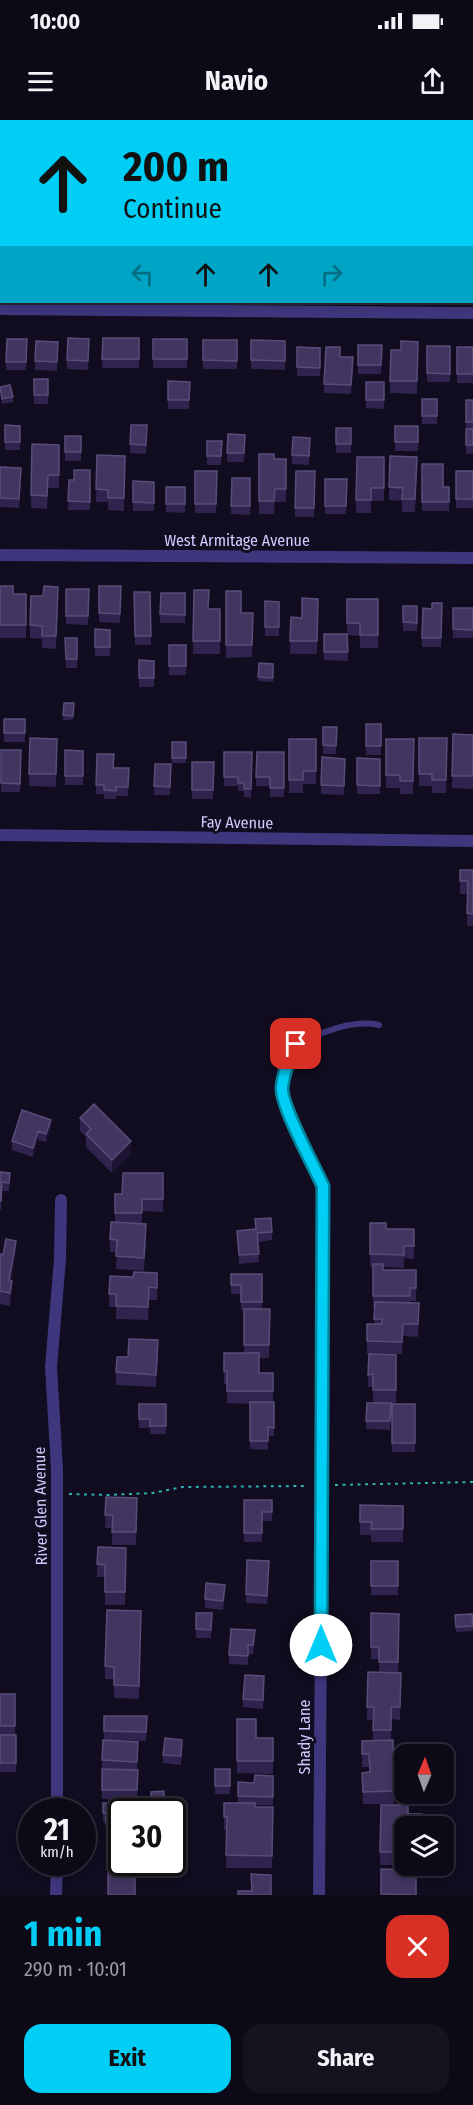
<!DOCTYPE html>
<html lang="en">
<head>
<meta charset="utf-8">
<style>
	:root { --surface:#0d0917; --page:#161220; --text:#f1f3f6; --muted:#9a9aa1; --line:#2d2a36; --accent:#01cef5 }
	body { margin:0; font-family:"Fira Sans Condensed",sans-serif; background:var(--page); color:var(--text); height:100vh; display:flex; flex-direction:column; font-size:22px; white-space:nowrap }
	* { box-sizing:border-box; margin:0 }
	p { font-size:20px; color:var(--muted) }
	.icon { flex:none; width:33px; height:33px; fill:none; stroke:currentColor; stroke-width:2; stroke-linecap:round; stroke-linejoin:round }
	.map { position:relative; height:1775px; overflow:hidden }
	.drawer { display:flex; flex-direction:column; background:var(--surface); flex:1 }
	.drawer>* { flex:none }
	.banner { position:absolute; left:0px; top:0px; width:474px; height:183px; box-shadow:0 3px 9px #0003,0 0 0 2px var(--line); background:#01cef5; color:#111; overflow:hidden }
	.needle { width:39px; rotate:2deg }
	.tools { position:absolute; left:394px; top:1624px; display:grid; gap:12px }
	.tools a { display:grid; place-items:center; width:60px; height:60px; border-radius:12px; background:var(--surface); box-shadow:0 3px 9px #0003,0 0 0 2px var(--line); font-size:30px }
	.speed { position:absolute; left:18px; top:1678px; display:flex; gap:12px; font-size:30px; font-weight:700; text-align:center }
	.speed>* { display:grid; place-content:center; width:78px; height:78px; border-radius:50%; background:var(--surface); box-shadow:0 3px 9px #0003,0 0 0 2px var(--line); line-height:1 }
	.speed small { font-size:15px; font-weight:400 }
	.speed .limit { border:3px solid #111; border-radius:9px; background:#fff; color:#111 }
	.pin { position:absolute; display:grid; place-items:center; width:51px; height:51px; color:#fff; margin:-26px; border-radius:12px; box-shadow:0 3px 9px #0006 }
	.me { position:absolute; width:66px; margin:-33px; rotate:0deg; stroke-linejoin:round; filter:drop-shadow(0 0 4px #0008) }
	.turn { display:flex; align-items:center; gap:21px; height:126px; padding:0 24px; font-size:27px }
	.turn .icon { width:78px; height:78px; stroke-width:2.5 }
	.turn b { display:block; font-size:42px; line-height:51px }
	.lanes { display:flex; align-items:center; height:57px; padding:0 24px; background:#0003; justify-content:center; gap:30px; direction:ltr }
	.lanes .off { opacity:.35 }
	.round { display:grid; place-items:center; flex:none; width:63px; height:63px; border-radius:18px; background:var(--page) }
	.head { display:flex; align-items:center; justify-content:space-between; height:102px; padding:0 24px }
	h1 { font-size:36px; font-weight:700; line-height:45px; color:var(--accent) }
	.button { display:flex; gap:12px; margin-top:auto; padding:12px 24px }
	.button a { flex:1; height:69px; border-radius:18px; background:var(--accent); color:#111; font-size:24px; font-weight:700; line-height:69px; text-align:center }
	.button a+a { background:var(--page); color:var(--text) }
	.status { display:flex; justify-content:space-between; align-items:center; height:42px; padding:0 30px; background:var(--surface); direction:ltr }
	.status svg { height:16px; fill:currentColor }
	header { display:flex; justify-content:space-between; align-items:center; height:78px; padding:0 24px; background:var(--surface); font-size:27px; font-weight:700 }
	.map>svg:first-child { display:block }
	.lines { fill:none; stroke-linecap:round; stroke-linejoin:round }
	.path { stroke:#2db0b0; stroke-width:2; stroke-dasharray:3 4.5; stroke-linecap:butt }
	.lane { stroke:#3e377e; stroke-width:6 }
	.street { stroke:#3e377e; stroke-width:12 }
	.wall { fill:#2f244d }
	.shaded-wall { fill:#1c1333 }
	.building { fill:#413660; stroke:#584d79; stroke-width:1.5 }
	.route-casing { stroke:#01869f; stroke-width:15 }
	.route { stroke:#01cef5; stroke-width:10 }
	.labels { text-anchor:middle; stroke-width:6; stroke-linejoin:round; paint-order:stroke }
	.street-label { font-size:16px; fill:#d3caff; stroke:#110c1f }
</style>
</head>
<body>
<div class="status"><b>10:00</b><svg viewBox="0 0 49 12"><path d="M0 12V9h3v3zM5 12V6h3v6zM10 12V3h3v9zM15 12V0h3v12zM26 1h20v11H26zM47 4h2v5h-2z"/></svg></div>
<header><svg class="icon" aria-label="menu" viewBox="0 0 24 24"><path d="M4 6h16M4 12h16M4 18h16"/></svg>Navio<svg class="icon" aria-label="share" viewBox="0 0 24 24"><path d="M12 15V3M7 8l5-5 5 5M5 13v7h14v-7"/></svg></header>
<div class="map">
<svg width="473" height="1775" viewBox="0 0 473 1775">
	<rect width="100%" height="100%" fill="#110c1f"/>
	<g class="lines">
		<path class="path" d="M335 1365 473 1362
			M69 1374 107 1375 153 1373 182 1367 308 1366"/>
		<path class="lane" d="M324 1100 323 1066 292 1003 281 970 286 949 296 924C322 913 351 899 379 905"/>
		<path class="street" d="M0 189 473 193
			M0 435 473 438
			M0 715 473 721
			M57 1692V1349L51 1247 60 1139 61 1080
			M56 1775 57 1743
			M319 1775 324 1100"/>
	</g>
	<path class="wall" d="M1 0H27V2H2V27H0V1Z
		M35 0H76V2H35Z
		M147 0H173V2H147Z
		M378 0H418V2H378Z
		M438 0H467V2H438Z
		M103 218H139V248H102Z
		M7 219H27L26 250H6Z
		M89 219 88 250 67 249V240Z
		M153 219H187V248H153Z
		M203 220H237V249H203Z
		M251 220 285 221V250L251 249Z
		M418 222 417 274 390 273 391 230H401Z
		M358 225H382L381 254H358Z
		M427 226H450V262H427Z
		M297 227 320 228V256H297Z
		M457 227H473V263H457Z
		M58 231 57 251 35 250V241Z
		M340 237 353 246 351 274 324 273V264Z
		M34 259H48V284H34Z
		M168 261 190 262 189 289H168Z
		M366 262H384V289L366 288Z
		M0 267 13 277V282L2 284Z
		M422 279H437V304H422Z
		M473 280V334H466V302Z
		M5 305 20 306V330H5Z
		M395 306H418V331H395Z
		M336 308H351V333H336Z
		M147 314 146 334 130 333V324Z
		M228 314 245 315 244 342H227Z
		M65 316H81V341H65Z
		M207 321H222L221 345H207Z
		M32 324 59 325V368H48L47 389 31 388Z
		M310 327 309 345 292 344V335Z
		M259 334 274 339H286V382H275L274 394H259Z
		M97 335 125 336 124 391 108 390V382H96Z
		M357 337H384V381H371V393H356Z
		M422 344 443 367H449V391H422Z
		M0 347 21 357 19 388 0 387Z
		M90 350V390H68L69 360H74Z
		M417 350 415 392H402V381L389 380V367Z
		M195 351H217L216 393H195Z
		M296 351H315L314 397H295Z
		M456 351H473V388H456Z
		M232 358H250V395L231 394Z
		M325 359H347L346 394H325Z
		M133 361 154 362V391H133Z
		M166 367H185V393L166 392Z
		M0 466 13 474H26V518H0Z
		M99 466H121L120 503 99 502Z
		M66 469H89L88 505 66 504Z
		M194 470 208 489H220V534H193Z
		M226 471 241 493H253L252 537 226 538Z
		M134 472H150L151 525H135Z
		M161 473H185V503H160Z
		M58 479 56 529 42 528V519L30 518V505Z
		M318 479 317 534H290L291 497 302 498Z
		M347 479H378V528H360V516L347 515 348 541 324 540V514H347Z
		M265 481 279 482V516H265Z
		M442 483 441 527H422L423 488 432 489Z
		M403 486H417V511H403Z
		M453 488H473V518H453Z
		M95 509 110 510V536H95Z
		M65 518H77V548H66Z
		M169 525H186V555H169Z
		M139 540 154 541V567H139Z
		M259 543 273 544V562L258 561Z
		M64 583H74L73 600H63Z
		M4 599H25V622H4Z
		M366 604H381V635H366Z
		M323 607H337L336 634H323Z
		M453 614 473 615V669L452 668Z
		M30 618 57 619 56 667 29 666Z
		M419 618H447L446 673H432V666H419Z
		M289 619H316V664H303V673H289Z
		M386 619H414L413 674H400V668H386Z
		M172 622H186V643H172Z
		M1 630H21L20 672H1Z
		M65 630 83 631V665H65Z
		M224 632H252L251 678 244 677V671H238V666H224Z
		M257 632H284V677H270V666H256Z
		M97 634 114 648H129L128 676H116V679H104V674H96Z
		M357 638 380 639V674H357Z
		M192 642H214L213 679H192Z
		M155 644H171L170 675H154Z
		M345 647 344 675 321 674V665Z
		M460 750H473V806H467L468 774H460Z
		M22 990 51 1009 46 1022 38 1020 33 1037 12 1030V1021Z
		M80 998 131 1034 112 1053 86 1027V1017L80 1011Z
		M0 1052 10 1053 9 1071H2L1 1090H0Z
		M163 1053V1092L142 1091V1104L146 1117 144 1151 116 1149 117 1132H110V1119L115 1102V1074H122Z
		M255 1099 272 1112V1120L258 1122 259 1142 239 1144 237 1111 255 1109Z
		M370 1103 386 1109H414V1139L404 1138V1148L383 1147V1150H416V1181H410V1183H419L418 1217 403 1216 402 1234H367V1204H374L375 1188H373V1147H370Z
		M0 1134H16L11 1161 12 1174 10 1186 0 1184Z
		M157 1153V1180H149L148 1200 116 1199V1187H109L110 1156 133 1157Z
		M231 1154H262V1189L270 1202 269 1238H259V1253H273V1282H274V1316H268V1330L250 1329V1284L227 1283V1264H224V1233H244V1190H241V1174H231Z
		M158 1233 156 1267 116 1265V1252L128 1237Z
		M369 1234 396 1235V1283H378H391L390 1310 366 1309 367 1283H373V1267H368Z
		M139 1284H166V1314H150V1308H139Z
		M392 1284H415V1332H392Z
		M106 1377 137 1378 136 1425H112V1408H105Z
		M244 1380H272V1401H262V1422H244Z
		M360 1385 403 1386V1422H371V1415H360Z
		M98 1427 126 1428 125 1485H105V1457H97Z
		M371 1441H398V1475H371Z
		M269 1450 267 1484 246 1483V1474Z
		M225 1473 223 1490 205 1488V1479Z
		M196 1493H212L211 1518H196Z
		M371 1493 399 1494 398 1553H401L400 1600 391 1599V1621L393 1620 394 1684H363L362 1653 369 1652V1647H362V1621H373V1600H367L368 1552H379V1539H371Z
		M472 1494 473 1511 456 1512 455 1495Z
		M141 1504 139 1579 114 1578V1559H105V1546Z
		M255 1519 253 1534H248V1545L229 1544V1535Z
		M264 1565 263 1589 243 1587V1579Z
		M0 1574H15V1615H16V1652H0Z
		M104 1596H147L146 1621 116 1620 138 1630 137 1650H138L137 1679H102V1640L104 1620Z
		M237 1599 256 1618H273V1654L237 1653Z
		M182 1629 181 1645 163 1643V1635Z
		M215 1649H230V1674H215Z
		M273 1656V1685H255V1687H273L272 1748H226L227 1710H224V1683H238V1662L254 1663Z
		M164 1671V1684L151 1685V1672Z
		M103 1683 122 1692V1713H106V1702H103Z
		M381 1685 408 1694 405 1707V1745H380Z
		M111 1714H122V1743H151V1750H135L111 1745Z
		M172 1721 182 1726 181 1738 172 1737Z"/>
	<path class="shaded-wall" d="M51 1000V1009L46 1022V1014Z
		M38 1011V1020L33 1037V1028Z
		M131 1021V1034L112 1053V1040Z
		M16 1121V1134L9 1173V1160Z
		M12 1161V1174L10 1186V1173Z
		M158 1220V1233L156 1267V1255Z"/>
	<path class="building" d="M35 0H50V2H35Z
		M84 0H125V2H84Z
		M181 0H208V2H181Z
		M214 0H241V2H214Z
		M247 0H273V2H247Z
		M279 0H306V2H279Z
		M312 0H338V2H312Z
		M344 0H371V2H344Z
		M386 0H418V2H386Z
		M438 0H449V2H438Z
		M0 1H4L2 2V19H0Z
		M472 106H473V142H472Z
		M68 218 89 219 88 241 67 240Z
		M103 218H139V239H102Z
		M7 219H27L26 242H6Z
		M153 219H187V239H153Z
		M203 220H237V241L203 240Z
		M251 220 285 221V241L251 240Z
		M36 221 58 222 57 242 35 241Z
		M401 221 418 222 417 261H390L391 230H401Z
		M358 225H382L381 245H358Z
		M427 226H450V254L427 253Z
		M297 227 320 228V248L297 247Z
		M326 227H340V237H353L351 265 324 264Z
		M457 227H473V254H457Z
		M34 259H48V275H34Z
		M168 261 190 262 189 280H168Z
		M366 262H384V280H366Z
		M10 265 13 277 2 279 0 267Z
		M422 279H437V296H422Z
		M466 280H473V302H466Z
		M5 305 20 306V322H5Z
		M131 305H147L146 325 130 324Z
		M395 306H418V322H395Z
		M336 308H351V324H336Z
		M466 309H473V325H466Z
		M228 314 245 315 244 333H227Z
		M65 316H81V332H65Z
		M293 317 310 318 309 336 292 335Z
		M207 321H222L221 336H207Z
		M32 324 59 325V355H48L47 376 31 375Z
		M259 334H274V339H286V369H275L274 381H259Z
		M97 335 125 336 124 378H108V370L96 369Z
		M390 336 417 337 415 379H402L403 368 389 367Z
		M357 337H384V368H371V380H356Z
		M422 344H443V367H449V382H422Z
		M0 347 21 348 19 379 0 378Z
		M74 350H90V382L68 381 69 360H74Z
		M195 351H217L216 384H195Z
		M296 351H315L314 388H295Z
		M456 351H473V379H456Z
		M232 358H250V386H231Z
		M325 359H347L346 386H325Z
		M133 361 154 362V383L133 382Z
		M166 367H185V384H166Z
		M0 466H13V474H26V505H0Z
		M44 466 58 467 56 516H42V506L30 505 31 476H43Z
		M99 466H121L120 494 99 493Z
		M66 469H89L88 496H66Z
		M194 470H209L208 489H220V521H193Z
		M226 471H241V493H253L252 525H226Z
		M134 472H150L151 516H135Z
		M161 473H185V495L160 494Z
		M302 478 318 479 317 521H290L291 497 302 498Z
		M347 479H378V515H360V503H347Z
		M265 481 279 482V507H265Z
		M432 483H442L441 518H422L423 488 432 489Z
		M403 486H417V503L403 502Z
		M453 488H473V510L453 509Z
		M95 509 110 510V527H95Z
		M324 514H347L348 532H324Z
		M65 518H77V539H66Z
		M169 525H186V546H169Z
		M139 540 154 541V558H139Z
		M259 543 273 544V558L258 557Z
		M64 583H74L73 596 63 595Z
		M4 599H25V613H4Z
		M366 604H381V626H366Z
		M323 607H337L336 626 323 625Z
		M453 614 473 615V656H452Z
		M30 618 57 619 56 654H29Z
		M419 618H447L446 660H432V654H419Z
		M289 619H316V651H303V660H289Z
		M386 619H414L413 661H400V655H386Z
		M172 622H186V638H172Z
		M1 630H21L20 664 1 663Z
		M65 630 83 631V656H65Z
		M224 632H252L251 669H244V663H238V657H224Z
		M257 632H284V668H270V657H256Z
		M97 634H114L113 648H129L128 667H116V671L104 670V665H96Z
		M322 637 345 639 344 666 321 665Z
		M357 638 380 639V666L357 665Z
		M192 642H214L213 670H192Z
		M155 644H171L170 667 154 666Z
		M460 750H473V794L467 793 468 761H460Z
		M94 984 131 1021 112 1040 86 1014 91 1009 80 998Z
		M22 990 51 1000 46 1014 38 1011 33 1028 12 1021Z
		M0 1052 10 1053 9 1063 2 1062 1 1081H0Z
		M123 1053H163V1079H142V1093H115V1074H122Z
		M271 1098 272 1112 257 1113 259 1134 239 1135 237 1111 256 1109 255 1099Z
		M111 1102 146 1104 144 1138 116 1136 117 1120 110 1119Z
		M370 1103H386V1109H414V1126H404V1135L370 1134Z
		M6 1119 16 1121 9 1160 12 1161 10 1173 0 1171V1134L3 1135Z
		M373 1144H383V1150H416V1168H410V1176H373Z
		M134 1152 157 1153V1168L149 1167 148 1187 116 1186V1174H109L110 1156 133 1157Z
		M231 1154H262V1182H241V1165H231Z
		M375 1182 419 1183 418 1204H403L402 1222 367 1221V1204H382V1199H374Z
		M244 1189H270L269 1225H244Z
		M129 1219 158 1220 156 1255 116 1252 117 1237H128Z
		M224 1233H259V1253H273V1271H227V1251H224Z
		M369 1234 396 1235V1270H373V1254L368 1255Z
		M250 1282H274V1308L268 1307V1321H250Z
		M367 1283H391L390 1301H366Z
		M139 1284H166V1306H150V1299H139Z
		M392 1284H415V1323H392Z
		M106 1377 137 1378 136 1412H112L113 1395H105Z
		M244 1380H272V1392H262V1413H244Z
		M360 1385 403 1386V1409H371L372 1402H360Z
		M98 1427 126 1428 125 1472H105V1445L97 1444Z
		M247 1440 269 1441 267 1476 246 1474Z
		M371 1441H398V1466H371Z
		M206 1463 225 1465 223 1481 205 1479Z
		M107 1490 141 1491 139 1566 114 1565V1547L105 1546Z
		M196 1493H212L211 1510 196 1509Z
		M371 1493 399 1494 398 1542H379V1527H371Z
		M472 1494 473 1506 456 1507 455 1495Z
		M231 1509 255 1510 253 1525H248V1536L229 1535Z
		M368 1552 401 1553 400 1587H391V1610H373L374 1587H367Z
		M245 1555 264 1556 263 1580 243 1579Z
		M0 1574H15V1606H0Z
		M104 1596H147L146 1612 104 1611Z
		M237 1599H256V1618H273V1641H237Z
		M0 1615H16V1643H0Z
		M165 1618 182 1620 181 1636 163 1635Z
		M103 1620 138 1622 137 1642 102 1640Z
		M393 1620 394 1671 363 1672 362 1653 370 1652 369 1634H362V1621Z
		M102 1649 138 1650 137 1670H102Z
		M215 1649H230V1666H215Z
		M255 1655 273 1656V1677L238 1676V1662L254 1663Z
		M164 1671V1680H151V1672Z
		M103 1683H131V1692H122V1705L106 1704V1693H103Z
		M224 1683H255V1687H273L272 1736 226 1735 227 1697H224Z
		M381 1685H408V1694H422V1707H405V1732H380Z
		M111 1714H122V1737H111Z
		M172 1721H182L181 1733 172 1732Z
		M108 1745H135V1775H108Z
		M381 1749 416 1750V1775L381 1774Z
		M251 1754 271 1755V1775H238V1771H252Z"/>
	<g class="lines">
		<g class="route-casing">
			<path id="route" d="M296 924C290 938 283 953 282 968 281 986 314 1046 323 1066L321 1525"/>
		</g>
		<use href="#route" class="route"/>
	</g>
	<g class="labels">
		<g class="street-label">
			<text x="237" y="426">West Armitage Avenue</text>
			<text transform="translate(237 702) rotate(1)" y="6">Fay Avenue</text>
			<text transform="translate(40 1386) rotate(-91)" y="6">River Glen Avenue</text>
			<text transform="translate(304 1617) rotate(-90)" y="6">Shady Lane</text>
		</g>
	</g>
</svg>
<div class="tools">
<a><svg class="needle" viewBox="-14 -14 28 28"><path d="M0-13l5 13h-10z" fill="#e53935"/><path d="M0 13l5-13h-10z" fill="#9a9aa1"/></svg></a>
<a><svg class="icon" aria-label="layers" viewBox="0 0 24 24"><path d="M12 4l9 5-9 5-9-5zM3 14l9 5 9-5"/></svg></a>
</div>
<div class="speed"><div>21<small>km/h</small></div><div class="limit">30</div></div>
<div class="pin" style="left:296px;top:924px;background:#d93025"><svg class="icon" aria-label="arrive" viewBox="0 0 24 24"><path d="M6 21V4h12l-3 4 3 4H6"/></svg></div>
<svg class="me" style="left:321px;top:1525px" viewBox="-20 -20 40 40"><circle r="19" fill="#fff"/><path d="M0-13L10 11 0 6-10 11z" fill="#01cef5"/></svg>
<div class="banner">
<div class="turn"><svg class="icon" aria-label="ahead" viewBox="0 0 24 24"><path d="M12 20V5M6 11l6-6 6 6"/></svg><div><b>200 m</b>Continue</div></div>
<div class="lanes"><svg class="icon off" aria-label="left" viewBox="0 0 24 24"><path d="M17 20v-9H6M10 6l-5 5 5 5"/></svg><svg class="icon" aria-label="ahead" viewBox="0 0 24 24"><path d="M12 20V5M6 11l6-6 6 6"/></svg><svg class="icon" aria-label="ahead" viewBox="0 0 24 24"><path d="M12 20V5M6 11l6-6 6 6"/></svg><svg class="icon off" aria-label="right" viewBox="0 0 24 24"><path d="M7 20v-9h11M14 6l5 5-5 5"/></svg></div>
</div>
</div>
<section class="drawer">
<div class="head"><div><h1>1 min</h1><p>290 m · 10:01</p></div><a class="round" style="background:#d93025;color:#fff"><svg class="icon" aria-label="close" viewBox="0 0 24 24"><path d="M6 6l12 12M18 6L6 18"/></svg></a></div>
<div class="button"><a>Exit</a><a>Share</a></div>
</section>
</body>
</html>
